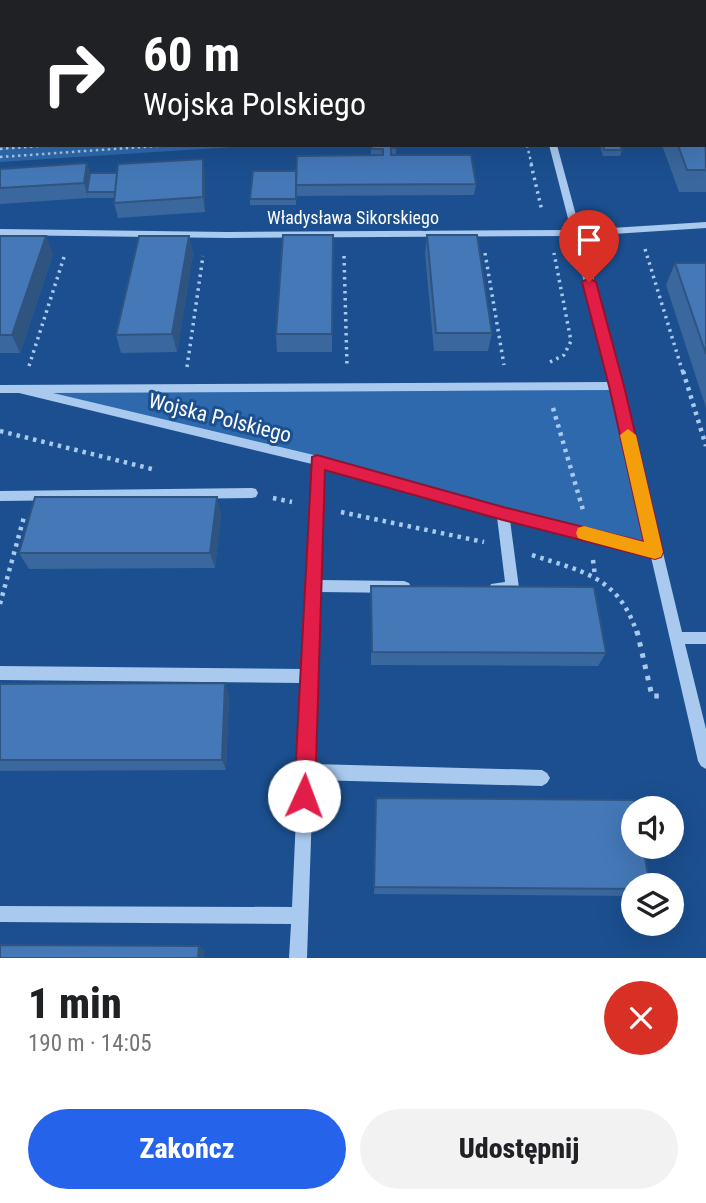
<!DOCTYPE html>
<html lang="pl">
<head>
<meta charset="utf-8">
<style>
	:root { --surface:#fff; --page:#f2f2f2; --text:#202124; --muted:#757577; --accent:#2563eb }
	body { margin:0; font-family:"Roboto Condensed",sans-serif; background:var(--page); color:var(--text); height:100vh; display:flex; flex-direction:column; font-size:26px; white-space:nowrap }
	* { box-sizing:border-box; margin:0 }
	p { font-size:23px; color:var(--muted) }
	.icon { flex:none; width:38px; height:38px; fill:none; stroke:currentColor; stroke-width:2; stroke-linecap:round; stroke-linejoin:round }
	.map { position:relative; height:958px; overflow:hidden }
	.panel { display:flex; flex-direction:column; background:var(--surface); flex:1 }
	.panel>* { flex:none }
	.hud { position:absolute; left:0px; top:0px; width:707px; height:147px; box-shadow:0 7px 28px #0002; background:#202124; color:#fff; overflow:hidden }
	.tools { position:absolute; left:621px; top:796px; display:grid; gap:14px }
	.tools a { display:grid; place-items:center; width:63px; height:63px; border-radius:50%; background:var(--surface); box-shadow:0 7px 28px #0002; font-size:35px }
	.pin { position:absolute; display:grid; place-items:center; width:60px; height:60px; color:#fff; margin:-72px -30px; border-radius:50% 50% 50% 0; rotate:-45deg; box-shadow:0 0 7px #0007 }
	.pin .icon { rotate:45deg }
	.me { position:absolute; width:77px; margin:-38px; rotate:2deg; stroke-linejoin:round; filter:drop-shadow(0 0 5px #0008) }
	.turn { display:flex; align-items:center; gap:24px; height:147px; padding:0 28px; font-size:32px }
	.turn .icon { width:91px; height:91px; stroke-width:2.5 }
	.turn b { display:block; font-size:49px; line-height:60px }
	.round { display:grid; place-items:center; flex:none; width:74px; height:74px; border-radius:37px; background:var(--page) }
	.summary { display:flex; align-items:center; justify-content:space-between; height:119px; padding:0 28px }
	h1 { font-size:42px; font-weight:800; line-height:52px }
	.action { display:flex; gap:14px; margin-top:auto; padding:14px 28px }
	.action a { flex:1; height:80px; border-radius:42px; background:var(--accent); color:#fff; font-size:28px; font-weight:800; line-height:80px; text-align:center }
	.action a+a { background:var(--page); color:var(--text) }
	.map>svg:first-child { display:block }
	.green { fill:#2e69ad }
	.lines { fill:none; stroke-linecap:round; stroke-linejoin:round }
	.path-far3 { stroke:#a9c9ee; stroke-width:2.5; stroke-dasharray:2.5 3.5; stroke-linecap:butt }
	.path-far2 { stroke:#a9c9ee; stroke-width:3.5; stroke-dasharray:2.5 4.5; stroke-linecap:butt }
	.path-far1 { stroke:#a9c9ee; stroke-width:4.5; stroke-dasharray:3.5 5; stroke-linecap:butt }
	.path { stroke:#a9c9ee; stroke-width:5; stroke-dasharray:4.5 7; stroke-linecap:butt }
	.minor { fill:#a9c9ee; fill-rule:evenodd }
	.wall { fill:#3a679d }
	.shaded-wall { fill:#305480 }
	.building { fill:#4478b7; stroke:#305480; stroke-width:2 }
	.route { fill:#e11d48; stroke:#92132f; stroke-width:2 }
	.slow { fill:#f59e0b }
	.labels { text-anchor:middle; stroke-width:6; stroke-linejoin:round; paint-order:stroke }
	.far-street-label { font-size:18px; fill:#fff; stroke:#1b4f8f }
	.street-label { font-size:21px; fill:#fff; stroke:#1b4f8f }
</style>
</head>
<body>
<div class="map">
<svg width="706" height="958" viewBox="0 0 706 958">
	<rect width="100%" height="100%" fill="#1b4f8f"/>
	<path class="green" d="M0 138 2 145H262L0 162Z
		M612 390 649 545 39 392Z"/>
	<g class="lines">
		<path class="path-far3" d="M527 145 532 166
			M0 149 52 145
			M0 157 171 145"/>
		<path class="path-far2" d="M531 164 542 211
			M645 249 683 373
			M485 253 504 365
			M344 256 347 366
			M550 362 564 355 571 341 554 253
			M29 366 65 254
			M187 367 203 256"/>
		<path class="path-far1" d="M683 371 706 446
			M553 408 583 510
			M0 431 152 469
			M273 498 292 502
			M341 512 484 542
			M532 555C583 572 618 576 637 633
			M593 560 595 576
			M0 604 24 517"/>
		<path class="path" d="M637 631 652 696H665"/>
		<path class="minor" d="M498 0H506V2H498Z
			M549 145H557L580 230 706 222V228L582 236 623 386 682 632H706V644H685L706 729V769L701 766 698 761 651 557 510 520 519 588 517 592C509 595 499 595 491 592L489 588 491 584 505 582 497 517 324 467 320 580 404 581 409 583 411 587 409 591 404 593 319 592 313 764 542 770 547 773 550 778 547 783 542 786 313 780 307 958H289L291 924 0 922V906L292 907 302 683 0 680V666L302 669 312 464 19 393H0V385L610 382 572 236 228 238 0 235V229L228 232 571 230ZM612 390 648 545 503 508 318 456 53 393Z
			M252 488 256 489 258 493 256 497 252 498 0 501V491Z"/>
	</g>
	<path class="wall" d="M0 12H2V29H0Z
		M0 113H2V138H0Z
		M706 118V192H679L662 145H705Z
		M371 145H396V155L476 184 474 195 296 196V205H250V199L296 171 371 155Z
		M600 145H620L622 150 620 156H603Z
		M87 163 90 173 205 174V212L118 218 114 203V198H88L0 204V169Z
		M333 235 332 352H277L276 334Z
		M427 235 492 333 488 351H434L425 253Z
		M0 236 53 254 20 353H0Z
		M189 236 193 254 177 352 121 353 116 335Z
		M675 263H706V408L666 285Z
		M221 514 215 568 29 569 19 553Z
		M371 586 606 653 598 666 371 665Z
		M0 684 229 696 226 770 0 771Z
		M376 798 634 886V896L374 894Z"/>
	<path class="shaded-wall" d="M203 159 205 174V212L203 197Z
		M87 163 92 179 87 192 88 198 84 183Z
		M46 236 53 254 20 353 12 335Z
		M189 236 193 254 177 352 172 334Z
		M217 497 221 514 215 568 210 553Z
		M225 683 229 696 226 770 222 760Z
		M199 946 205 951 204 958H198Z"/>
	<path class="building" d="M401 0H434V2H402Z
		M586 0H681L683 2H587Z
		M0 113H2V127H0Z
		M705 116 706 170H687L678 145H705Z
		M371 145H396V148H391V155H471L476 184 296 185 297 156 383 155V149H372Z
		M603 145H620L622 150H604Z
		M203 159V197L114 203 118 164Z
		M87 163 84 183 0 188V169Z
		M253 171H296V199H250Z
		M90 173H117L115 192H87Z
		M283 235H333L332 334H276Z
		M427 235H477L492 333H436Z
		M0 236H46L12 335H0Z
		M139 236H189L172 334 116 335Z
		M675 263H706V354Z
		M35 497H217L210 553H19Z
		M371 586 594 587 606 653 372 652Z
		M225 683 222 760H0V684Z
		M376 798 634 800 636 808H634V847H643L650 886H634V889L374 887Z
		M0 945 199 946 198 958H0Z"/>
	<path class="route" d="M589 278 596 282 624 386 663 552 661 557 655 559 503 520 325 470 315 796 312 804 304 807 297 804 294 796 312 457 317 455 503 507 644 542 609 386 582 282Z"/>
	<path class="slow" d="M628 429 636 435 663 552 661 557 655 559 584 540 578 538 576 533 578 528 584 526 644 542 620 435Z"/>
	<g class="labels">
		<g class="far-street-label">
			<text x="353" y="224">Władysława Sikorskiego</text>
		</g>
		<g class="street-label">
			<text transform="translate(220 418) rotate(14)" y="7">Wojska Polskiego</text>
		</g>
	</g>
</svg>
<div class="tools">
<a><svg class="icon" aria-label="sound" viewBox="0 0 24 24"><path d="M4 9h4l5-4v14l-5-4H4zM17 9q2 3 0 6"/></svg></a>
<a><svg class="icon" aria-label="layers" viewBox="0 0 24 24"><path d="M12 4l9 5-9 5-9-5zM3 14l9 5 9-5"/></svg></a>
</div>
<div class="pin" style="left:589px;top:282px;background:#d93025"><svg class="icon" aria-label="arrive" viewBox="0 0 24 24"><path d="M6 21V4h12l-3 4 3 4H6"/></svg></div>
<svg class="me" style="left:304px;top:796px" viewBox="-20 -20 40 40"><circle r="19" fill="#fff"/><path d="M0-13L10 11 0 6-10 11z" fill="#e11d48"/></svg>
<div class="hud">
<div class="turn"><svg class="icon" aria-label="right" viewBox="0 0 24 24"><path d="M7 20v-9h11M14 6l5 5-5 5"/></svg><div><b>60 m</b>Wojska Polskiego</div></div>
</div>
</div>
<section class="panel">
<div class="summary"><div><h1>1 min</h1><p>190 m · 14:05</p></div><a class="round" style="background:#d93025;color:#fff"><svg class="icon" aria-label="close" viewBox="0 0 24 24"><path d="M6 6l12 12M18 6L6 18"/></svg></a></div>
<div class="action"><a>Zakończ</a><a>Udostępnij</a></div>
</section>
</body>
</html>
